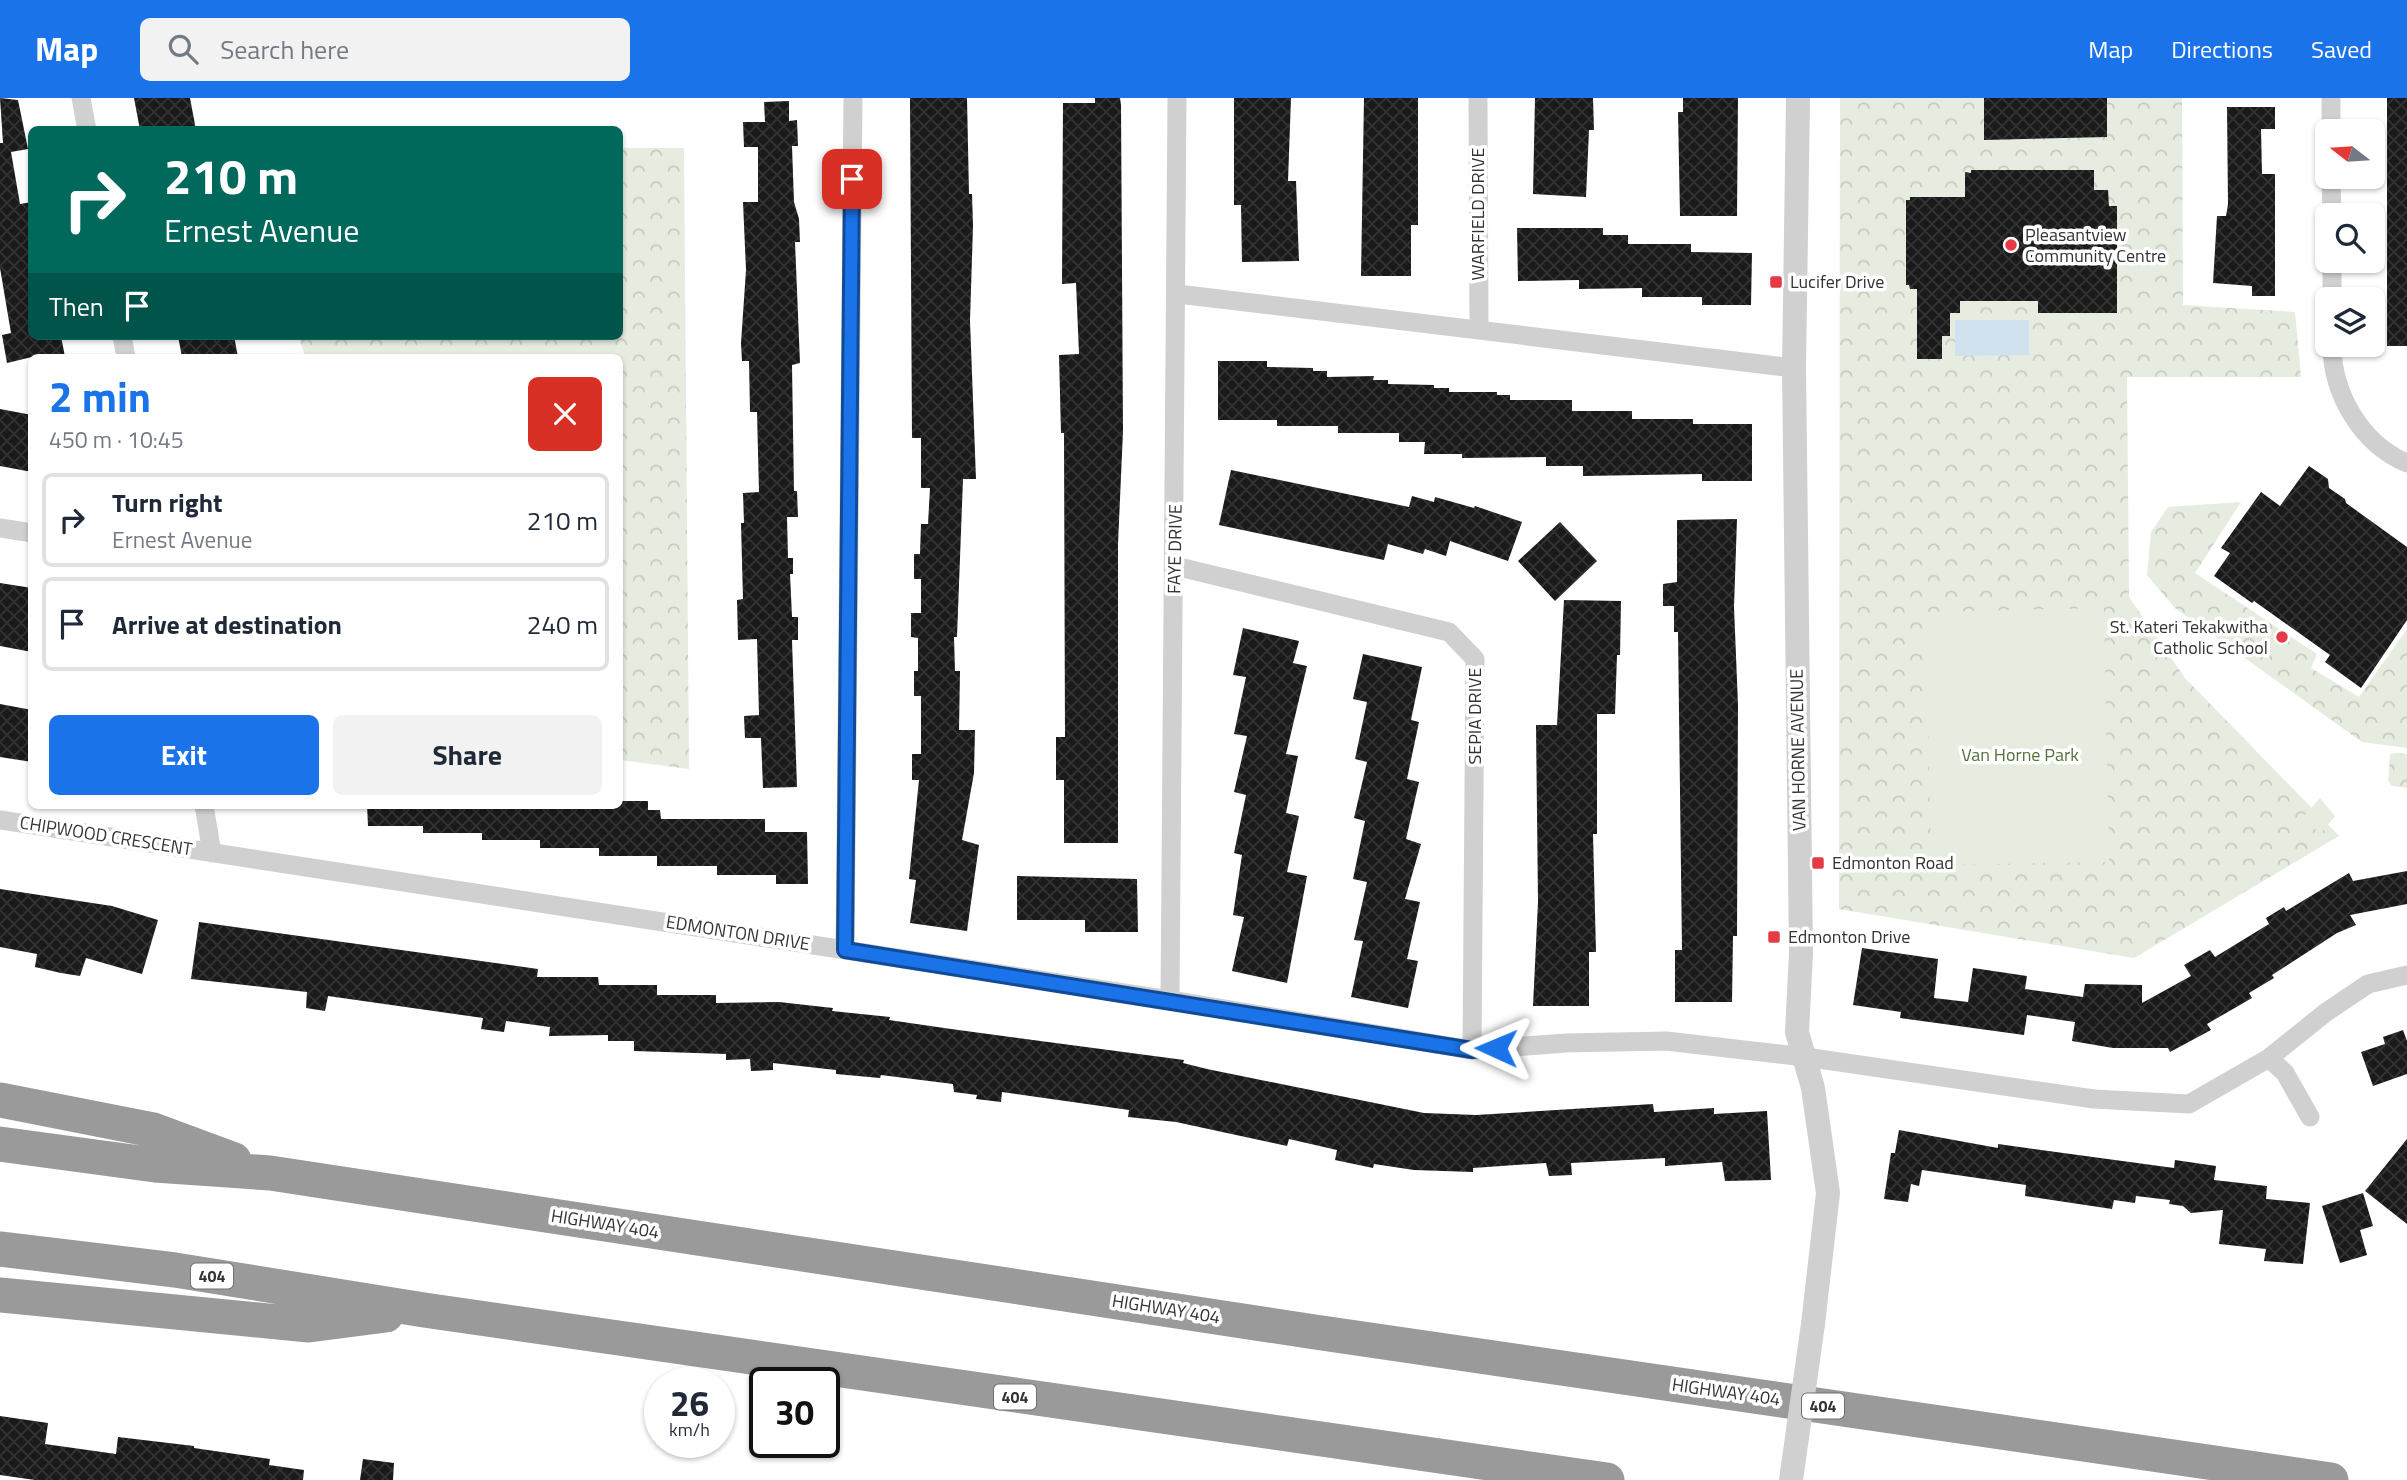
<!DOCTYPE html>
<html lang="en">
<head>
<meta charset="utf-8">
<style>
	:root { --surface:#fff; --page:#f2f2f3; --text:#1f2937; --muted:#747a83; --line:#e0e1e3; --accent:#1a73e8 }
	body { margin:0; font-family:"Titillium Web",sans-serif; background:var(--page); color:var(--text); height:100vh; display:flex; flex-direction:column; font-size:26px; white-space:nowrap }
	* { box-sizing:border-box; margin:0 }
	p { font-size:23px; color:var(--muted) }
	.icon { flex:none; width:38px; height:38px; fill:none; stroke:currentColor; stroke-width:2; stroke-linecap:round; stroke-linejoin:round }
	.map { position:relative; flex:1; overflow:hidden }
	.details { position:absolute; left:28px; top:256px; width:595px; height:455px; display:flex; flex-direction:column; background:var(--surface); border-radius:10px; box-shadow:0 2px 5px #0004 }
	.details>* { flex:none }
	.guide { position:absolute; left:28px; top:28px; width:595px; height:214px; border-radius:10px; box-shadow:0 2px 5px #0004; background:#00695c; color:#fff; overflow:hidden }
	.needle { width:46px; rotate:287deg }
	.tools { position:absolute; left:2315px; top:21px; display:grid; gap:14px }
	.tools a { display:grid; place-items:center; width:70px; height:70px; border-radius:10px; background:var(--surface); box-shadow:0 2px 5px #0004; font-size:35px }
	.speed { position:absolute; left:644px; top:1269px; display:flex; gap:14px; font-size:35px; font-weight:700; text-align:center }
	.speed>* { display:grid; place-content:center; width:91px; height:91px; border-radius:50%; background:var(--surface); box-shadow:0 2px 5px #0004; line-height:1 }
	.speed small { font-size:18px; font-weight:400 }
	.speed .limit { border:4px solid #111; border-radius:10px; background:#fff; color:#111 }
	.pin { position:absolute; display:grid; place-items:center; width:60px; height:60px; color:#fff; margin:-30px; border-radius:14px; box-shadow:0 4px 10px #0006 }
	.me { position:absolute; width:77px; margin:-38px; rotate:271deg; stroke-linejoin:round; filter:drop-shadow(0 0 5px #0008) }
	.turn { display:flex; align-items:center; gap:24px; height:147px; padding:0 21px; font-size:32px }
	.turn .icon { width:91px; height:91px; stroke-width:2.5 }
	.turn b { display:block; font-size:49px; line-height:60px }
	.then { display:flex; align-items:center; height:66px; padding:0 21px; background:#0003; gap:14px; font-size:26px }
	.round { display:grid; place-items:center; flex:none; width:74px; height:74px; border-radius:10px; background:var(--page) }
	.headline { display:flex; align-items:center; justify-content:space-between; height:119px; padding:0 21px }
	h1 { font-size:42px; font-weight:700; line-height:52px; color:var(--accent) }
	.cta { display:flex; gap:14px; margin-top:auto; padding:14px 21px }
	.cta a { flex:1; height:80px; border-radius:10px; background:var(--accent); color:#fff; font-size:28px; font-weight:700; line-height:80px; text-align:center }
	.cta a+a { background:var(--page); color:var(--text) }
	ul { padding:0; list-style:none }
	li { display:flex; align-items:center; gap:21px; height:94px; margin:0 14px 10px; padding:0 7px; border:4px solid var(--line); border-radius:10px }
	li div { flex:1 }
	li b { display:block; font-size:26px }
	li em { font-style:normal }
	header { display:flex; align-items:center; gap:42px; box-sizing:border-box; height:98px; padding:0 35px; background:var(--accent); color:#fff }
	header strong { font-size:33px }
	nav { display:flex; gap:38px; margin-inline-start:auto; font-size:24px }
	.search { width:490px; height:63px; background:var(--page); display:flex; align-items:center; gap:18px; box-sizing:border-box; padding:0 24px; border-radius:10px; color:var(--muted); font-size:26px }
	.map>svg:first-child { display:block }
	.park { fill:url(#park-crowns) }
	.pitch { fill:#e6ecdf }
	.water { fill:#cfe2ee }
	.building { fill:url(#building-cross-hatch) }
	.lines { fill:none; stroke-linecap:round; stroke-linejoin:round }
	.minor { stroke:#d0d0d0; stroke-width:19 }
	.tertiary { stroke:#d0d0d0; stroke-width:24 }
	.motorway { stroke:#9a9a9a; stroke-width:35 }
	.tertiary-bridge { stroke:#d0d0d0; stroke-width:24 }
	.route-casing { stroke:#114b97; stroke-width:18 }
	.route { stroke:#1a73e8; stroke-width:12 }
	.poi-dot { fill:#e63946; stroke:#fff; stroke-width:2.5 }
	.labels { text-anchor:middle; stroke-width:7; stroke-linejoin:round; paint-order:stroke }
	.shield { fill:#fff; stroke:#707070; stroke-width:2 }
	.shield-label { font-size:16px; font-weight:bold; fill:#333 }
	.street-label { font-size:18px; fill:#333; stroke:#fff }
	.poi-label { font-size:18px; fill:#333; stroke:#fff; text-anchor:start }
	.park-label { font-size:18px; fill:#56703f; stroke:#fff }
</style>
</head>
<body>
<header>
<strong>Map</strong>
<div class="search"><svg class="icon" aria-label="search" viewBox="0 0 24 24"><circle cx="10" cy="10" r="6"/><path d="M15 15l6 6"/></svg>Search here</div>
<nav><a>Map</a><a>Directions</a><a>Saved</a></nav>
</header>
<div class="map">
<svg width="2407" height="1382" viewBox="0 0 2407 1382">
	<defs>
		<pattern id="park-crowns" width="20" height="18" patternUnits="userSpaceOnUse" patternTransform="scale(1.75)"><rect width="20" height="18" fill="#e6ecdf"/><path d="M2 6a3 3 0 1 1 6 0M12 15a3 3 0 1 1 6 0" fill="none" stroke="#c6cbc0"/></pattern>
		<pattern id="building-cross-hatch" width="8" height="8" patternUnits="userSpaceOnUse" patternTransform="scale(1.75)"><rect width="8" height="8" fill="#1a1a1a"/><path d="M0 0l8 8M0 8l8-8" fill="none" stroke="#333"/></pattern>
	</defs>
	<rect width="100%" height="100%" fill="#fff"/>
	<path class="park" d="M1840 0H2182L2183 207 2295 214 2301 279H2127L2129 499 2185 580 2339 738 2134 860 1839 811Z
		M620 50H684L689 671 620 662V259H305L299 238H620Z
		M2241 404 2195 475 2317 556 2311 570 2359 599 2407 531V650L2362 644 2175 510 2147 477 2151 434 2168 409Z
		M2397 655 2407 656V690L2392 688 2388 683 2390 656Z"/>
	<path class="pitch" d="M2104 510 2109 764 1931 767 1926 514Z
		M2320 700 2335 718 2322 734 2298 725Z"/>
	<path class="water" d="M1955 222H2029V257L1955 258Z"/>
	<path class="building" d="M0 0 18 2 28 51 11 54 20 106 32 104V238H61L65 259H32L7 265 2 237 11 235 0 170V45H3Z
		M134 0H190L196 32H140Z
		M910 0H967L969 96H972L973 128 970 223 976 381H963L957 539H954L955 573H960L959 632H975L974 675 962 742 979 747 967 833 910 825 916 782 909 781 919 682H912V656H921V598H914V573H918V540L911 539V515H921V481H914V456H920L921 426H928L930 390H921V340H912Z
		M1095 0H1120L1121 7 1123 333 1118 446V745H1064V682H1056V639H1065L1064 335H1061L1059 257 1079 256 1076 185 1062 186 1063 5H1095Z
		M1234 0H1291L1288 83H1296L1299 163 1242 164 1241 107H1234Z
		M1364 0H1418V127H1411V178H1361Z
		M1535 0H1593L1594 32H1589L1586 99 1533 96Z
		M1683 0H1738L1737 118H1680L1678 14H1683Z
		M1984 0H2107V39L1984 42Z
		M2387 0H2407V248H2387Z
		M789 3V23L797 22 798 48H792L794 104 799 121 800 144H795L800 265 792 267 794 393H797L798 419H787L788 460H793V476H790L792 519H798V542H792L797 689 763 690 761 640H745L744 618 759 617 757 541 738 542 737 502 743 501 741 425H744L743 395 759 394 757 314H750L749 263H742L741 245 746 172 743 104H758V49H744L743 24H765L764 4Z
		M2227 9H2275V31H2261L2262 76H2275V198H2252V188L2213 185 2217 118H2226L2228 106Z
		M1971 72H2094V92H2108L2109 108H2117V215H2038V203H1960V215H1950V238H1942V261H1917V191H1910L1909 187H1906V102H1910V99H1965V74L1971 75Z
		M1517 130H1603V137H1628V146H1691V154L1752 155 1751 207H1702V199H1642V190L1579 191V182L1518 183Z
		M178 238H234L238 259H182Z
		M1218 263H1267V269L1313 270V273H1327V279L1374 278 1373 282H1388V286L1434 287V290H1449V294H1497V297H1510V302H1572V313H1632V321H1693V326H1752V383H1702V376L1583 378V368H1546V359L1462 360V356H1424L1425 344H1399V335H1338V328H1277V322H1218Z
		M0 311 32 317V374L0 368Z
		M2309 368 2328 381 2329 390 2345 401 2346 405 2407 449V522L2361 590 2325 564 2330 557 2254 503 2252 505 2214 478 2230 455 2221 450 2261 394 2280 408Z
		M1231 372 1409 409 1412 398 1434 404 1435 399 1474 410 1475 408 1522 424 1508 463 1450 443 1446 458 1425 451 1423 456 1388 446 1384 462 1219 427Z
		M1737 421 1734 509 1738 607 1737 838H1733L1732 904H1675V852H1682L1678 534H1674V508H1663V486L1677 484V422Z
		M1560 424 1597 463 1555 503 1518 463Z
		M0 485 32 490V554L0 548Z
		M1564 502 1621 503 1620 557H1617L1615 616H1597V736H1593L1596 854H1589V908H1533L1538 804 1536 627H1557Z
		M1243 530 1299 543 1293 565 1307 568 1286 656 1298 658 1286 715 1299 718 1287 774 1307 778 1287 885 1232 873 1244 819 1233 817 1242 757 1234 755 1246 697 1234 694 1247 638 1234 636 1246 579 1233 577Z
		M1363 556 1422 569 1411 622 1419 624 1407 681 1419 684 1406 741 1421 746 1405 801 1420 804 1407 861 1418 863 1408 910 1351 899 1363 843 1354 842 1367 784 1353 781 1365 723 1354 720 1367 664 1355 661 1367 604 1353 601Z
		M0 606 32 612V664L0 659Z
		M620 703H648V712H660L661 721H765V734H807L808 786H776V777H717V768H657V758H599V750H540V742H482V735H423V728H368L367 707H620Z
		M2407 773V806L2350 817 2356 827 2337 835 2272 877 2274 880 2249 895 2252 900 2207 926 2211 932 2170 954 2168 950H2113L2072 943 2075 924 2027 917 2024 937 1900 920 1901 914 1853 907 1862 850 1938 861 1934 900 1968 904 1973 870 2027 878 2025 891 2083 899 2085 886 2142 887V905L2191 878 2184 867 2210 852 2215 859 2269 826 2266 820 2284 809 2286 813 2349 775 2353 783Z
		M1017 778 1137 781 1138 834H1085V822H1017Z
		M0 791 112 808 158 822 142 876 86 860 80 878 61 875 35 869 37 856 0 849Z
		M199 824 538 871 537 879H598L599 887H657V897H716V905L779 904 833 910 832 913 890 919 889 922 951 931 1184 962 1183 965 1207 971 1424 1015 1476 1017 1653 1006 1654 1014 1714 1010V1016L1767 1013 1771 1082 1725 1083 1722 1064 1665 1068V1060L1571 1065 1572 1077 1549 1078 1546 1065 1473 1070V1074L1414 1072 1374 1066 1373 1070 1335 1062 1337 1052 1289 1041 1287 1048 1176 1024 1128 1019 1129 1012 1002 994 1001 1004 976 1001 977 997 954 994 953 986 881 977 880 980 836 976V972L773 965V972L751 973 750 961 726 962V956L634 953V943H608V937L549 938 550 929 506 923 504 934 481 931 483 920 328 898 325 913 306 910 307 894 191 881Z
		M2403 932 2407 943V976L2373 988 2361 954 2385 946 2383 939Z
		M1899 1032 1998 1050V1046L2174 1070 2175 1062 2216 1068 2214 1082 2267 1088 2266 1101 2310 1105 2303 1166 2264 1163 2266 1151 2219 1146 2223 1112 2191 1115 2183 1108 2169 1106 2170 1102 2136 1098 2135 1105 2114 1102 2112 1111 2025 1098 2026 1087 1922 1072 1919 1088 1911 1086 1908 1104 1884 1101 1891 1055H1895Z
		M2407 1041V1126L2365 1093Z
		M2363 1095 2373 1128 2360 1132 2367 1157 2340 1165 2322 1108Z
		M0 1318 48 1325 45 1346 116 1356 118 1339 194 1348V1350L270 1361 269 1367 304 1372 303 1382H35L0 1377Z
		M363 1361 394 1365 393 1382H360Z"/>
	<g class="lines">
		<path class="minor" d="M81 0 87 32
			M1478 0 1479 232
			M2331 0V33
			M2331 79 2332 117
			M2332 163V201
			M1178 196 1794 270
			M122 238 126 259
			M2332 247C2332 295 2361 346 2407 365
			M0 430 32 435
			M1175 468 1449 534 1475 561 1472 952
			M204 707 212 755
			M0 722 1170 902 1472 952 1566 945 1666 943 1805 959 2094 1001 2189 1006 2269 960 2325 915 2368 886 2407 877
			M845 852 853 0
			M1170 902 1177 0
			M2269 960 2285 975 2310 1019"/>
		<path class="tertiary" d="M1798 0 1794 270 1801 855 1797 934 1813 990 1828 1095 1813 1226"/>
		<path class="motorway" d="M0 1002 153 1032 234 1062
			M0 1046 155 1067 270 1075 1315 1234 2331 1382
			M0 1151 175 1172 424 1212 1607 1382
			M0 1197 309 1227 386 1217"/>
		<path class="tertiary-bridge" d="M1791 1382 1813 1226"/>
	</g>
	<g class="lines">
		<g class="route-casing">
			<path id="route" d="M852 81 845 852 1472 952 1496 950"/>
		</g>
		<use href="#route" class="route"/>
	</g>
	<g class="poi-dot">
		<circle cx="2011" cy="147" r="7"/>
		<rect x="1769" y="177" width="14" height="14" rx="3.5"/>
		<circle cx="2282" cy="539" r="7"/>
		<rect x="1811" y="758" width="14" height="14" rx="3.5"/>
		<rect x="1767" y="832" width="14" height="14" rx="3.5"/>
	</g>
	<g class="labels">
		<g class="shield">
			<rect x="191" y="1165.5" width="42" height="25" rx="5"/>
			<rect x="994" y="1286.5" width="42" height="25" rx="5"/>
			<rect x="1802" y="1295.5" width="42" height="25" rx="5"/>
		</g>
		<g class="shield-label">
			<text x="212" y="1184">404</text>
			<text x="1015" y="1305">404</text>
			<text x="1823" y="1314">404</text>
		</g>
		<g class="street-label">
			<text transform="translate(1478 116) rotate(-90)" y="6">WARFIELD DRIVE</text>
			<text transform="translate(1175 451) rotate(-89)" y="6">FAYE DRIVE</text>
			<text transform="translate(1475 618) rotate(-90)" y="6">SEPIA DRIVE</text>
			<text transform="translate(1798 652) rotate(-91)" y="6">VAN HORNE AVENUE</text>
			<text transform="translate(106 738) rotate(9)" y="6">CHIPWOOD CRESCENT</text>
			<text transform="translate(738 835) rotate(9)" y="6">EDMONTON DRIVE</text>
			<text transform="translate(605 1126) rotate(9)" y="6">HIGHWAY 404</text>
			<text transform="translate(1166 1211) rotate(9)" y="6">HIGHWAY 404</text>
			<text transform="translate(1726 1294) rotate(8)" y="6">HIGHWAY 404</text>
		</g>
		<g class="poi-label">
			<text x="2025" y="143">Pleasantview<tspan x="2025" dy="21">Community Centre</tspan></text>
			<text x="1790" y="190">Lucifer Drive</text>
			<text x="2268" y="535" text-anchor="end">St. Kateri Tekakwitha<tspan x="2268" dy="21">Catholic School</tspan></text>
			<text x="1832" y="771">Edmonton Road</text>
			<text x="1788" y="845">Edmonton Drive</text>
		</g>
		<g class="park-label">
			<text x="2020" y="663">Van Horne Park</text>
		</g>
	</g>
</svg>
<div class="tools">
<a><svg class="needle" viewBox="-14 -14 28 28"><path d="M0-13l5 13h-10z" fill="#e53935"/><path d="M0 13l5-13h-10z" fill="#747a83"/></svg></a>
<a><svg class="icon" aria-label="search" viewBox="0 0 24 24"><circle cx="10" cy="10" r="6"/><path d="M15 15l6 6"/></svg></a>
<a><svg class="icon" aria-label="layers" viewBox="0 0 24 24"><path d="M12 4l9 5-9 5-9-5zM3 14l9 5 9-5"/></svg></a>
</div>
<div class="speed"><div>26<small>km/h</small></div><div class="limit">30</div></div>
<div class="pin" style="left:852px;top:81px;background:#d93025"><svg class="icon" aria-label="arrive" viewBox="0 0 24 24"><path d="M6 21V4h12l-3 4 3 4H6"/></svg></div>
<svg class="me" style="left:1496px;top:950px" viewBox="-20 -20 40 40"><path d="M0-17L14 15 0 8-14 15z" fill="#1a73e8" stroke="#fff" stroke-width="4"/></svg>
<div class="guide">
<div class="turn"><svg class="icon" aria-label="right" viewBox="0 0 24 24"><path d="M7 20v-9h11M14 6l5 5-5 5"/></svg><div><b>210 m</b>Ernest Avenue</div></div>
<div class="then">Then<svg class="icon" aria-label="arrive" viewBox="0 0 24 24"><path d="M6 21V4h12l-3 4 3 4H6"/></svg></div>
</div>
<section class="details">
<div class="headline"><div><h1>2 min</h1><p>450 m · 10:45</p></div><a class="round" style="background:#d93025;color:#fff"><svg class="icon" aria-label="close" viewBox="0 0 24 24"><path d="M6 6l12 12M18 6L6 18"/></svg></a></div>
<ul>
<li><svg class="icon" aria-label="right" viewBox="0 0 24 24"><path d="M7 20v-9h11M14 6l5 5-5 5"/></svg><div><b>Turn right</b><p>Ernest Avenue</p></div><em>210 m</em></li>
<li><svg class="icon" aria-label="arrive" viewBox="0 0 24 24"><path d="M6 21V4h12l-3 4 3 4H6"/></svg><div><b>Arrive at destination</b></div><em>240 m</em></li>
</ul>
<div class="cta"><a>Exit</a><a>Share</a></div>
</section>
</div>
</body>
</html>
